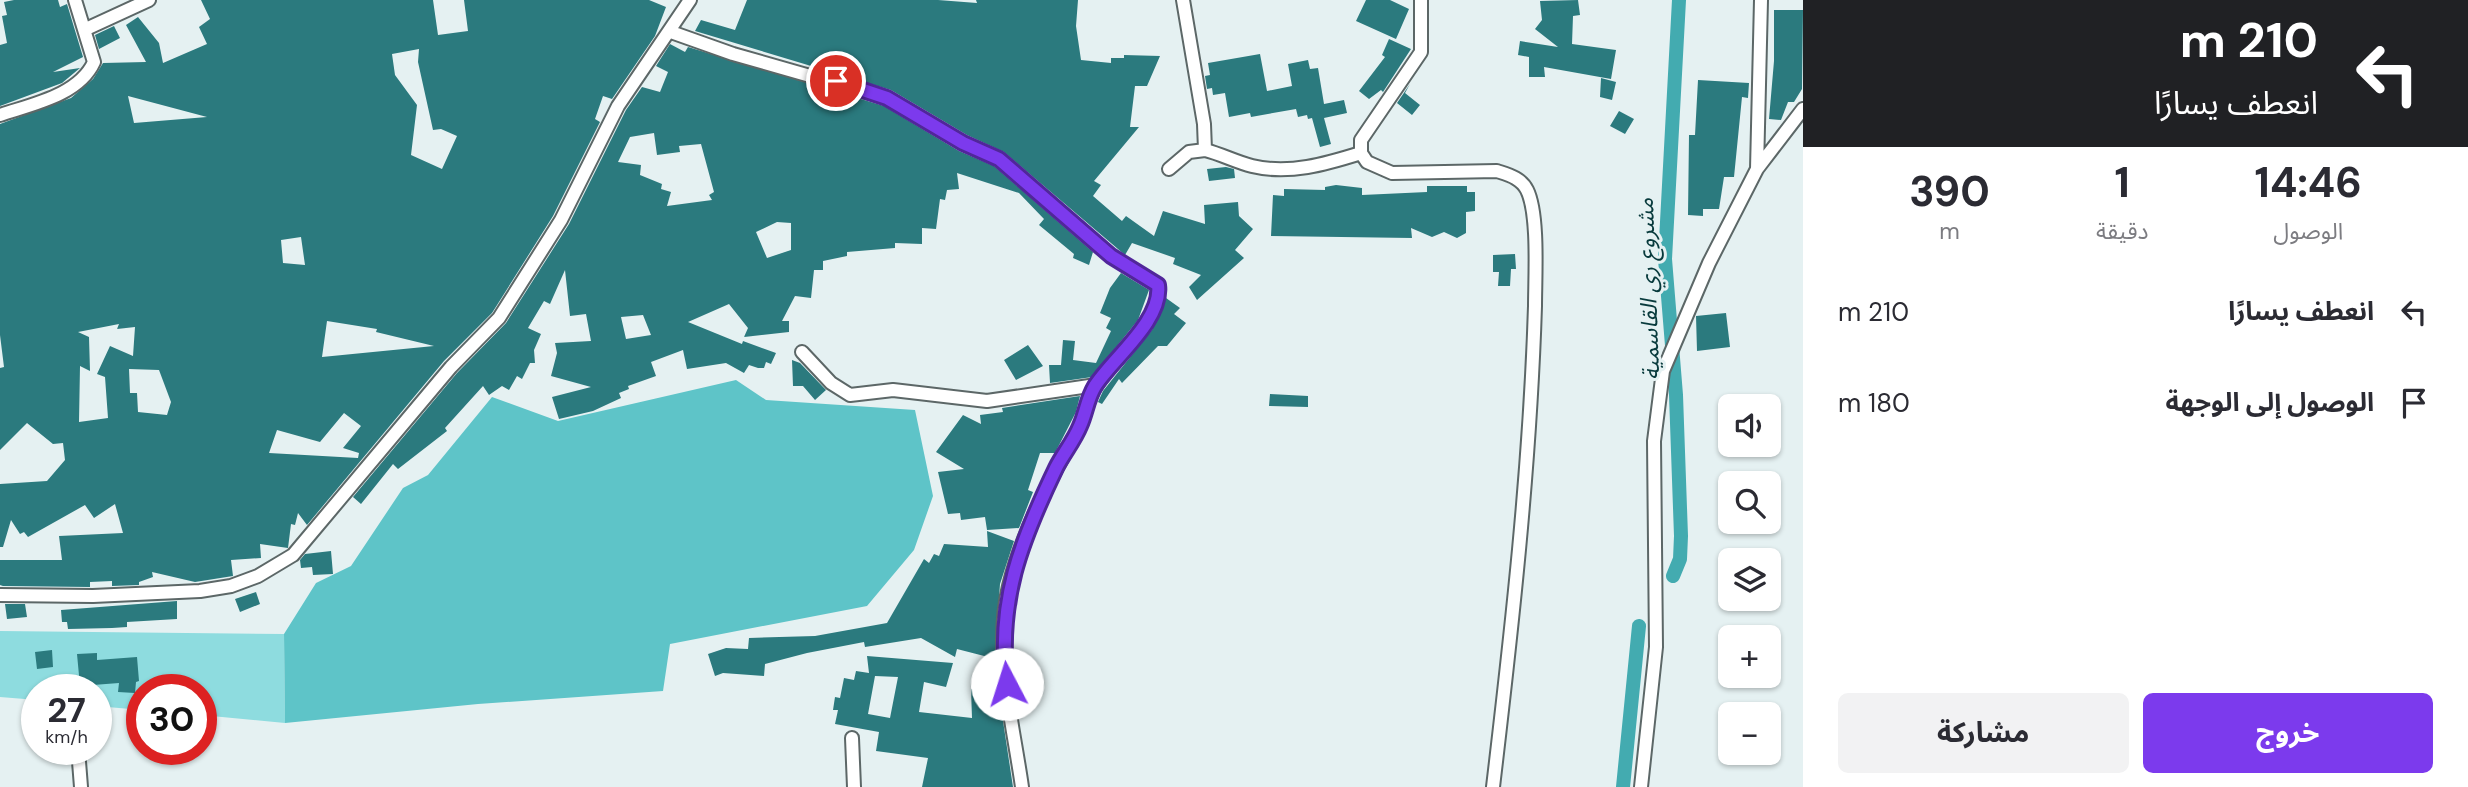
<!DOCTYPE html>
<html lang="ar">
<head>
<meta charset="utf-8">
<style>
	:root { --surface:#fff; --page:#f2f2f3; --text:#2b2b33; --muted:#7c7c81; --accent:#7c3aed }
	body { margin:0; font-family:"DM Sans","Noto Sans Arabic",sans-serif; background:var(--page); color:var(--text); direction:rtl; height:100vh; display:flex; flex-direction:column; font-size:26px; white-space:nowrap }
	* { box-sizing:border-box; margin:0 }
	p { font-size:23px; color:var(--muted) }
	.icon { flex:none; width:38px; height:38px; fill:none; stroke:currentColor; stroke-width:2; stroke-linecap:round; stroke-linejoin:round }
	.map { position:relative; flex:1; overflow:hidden; direction:ltr }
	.sheet { display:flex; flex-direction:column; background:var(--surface); width:665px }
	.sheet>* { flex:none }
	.guide { background:#202124; color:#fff; overflow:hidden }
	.fabs { position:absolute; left:1718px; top:394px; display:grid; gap:14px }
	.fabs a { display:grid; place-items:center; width:63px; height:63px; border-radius:10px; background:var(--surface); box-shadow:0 2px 5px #0004; font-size:35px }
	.speed { position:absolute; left:21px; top:674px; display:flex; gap:14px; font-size:35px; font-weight:700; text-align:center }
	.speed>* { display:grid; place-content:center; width:91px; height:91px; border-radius:50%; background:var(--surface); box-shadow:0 2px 5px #0004; line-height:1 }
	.speed small { font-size:18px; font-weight:400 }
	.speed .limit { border:10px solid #d22; background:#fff; color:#111 }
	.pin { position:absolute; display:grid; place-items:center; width:60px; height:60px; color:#fff; margin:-30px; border:4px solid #fff; border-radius:50%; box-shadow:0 2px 7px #0007 }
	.me { position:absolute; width:77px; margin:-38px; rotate:355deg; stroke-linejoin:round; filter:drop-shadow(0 0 5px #0008) }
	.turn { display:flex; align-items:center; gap:24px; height:147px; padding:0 35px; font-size:32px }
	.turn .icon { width:91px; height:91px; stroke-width:2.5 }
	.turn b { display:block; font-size:49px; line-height:60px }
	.eta { display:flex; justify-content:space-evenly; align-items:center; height:119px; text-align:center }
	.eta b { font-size:42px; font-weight:700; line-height:49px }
	.action { display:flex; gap:14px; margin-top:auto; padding:14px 35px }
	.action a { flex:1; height:80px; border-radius:10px; background:var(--accent); color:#fff; font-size:28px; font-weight:700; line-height:80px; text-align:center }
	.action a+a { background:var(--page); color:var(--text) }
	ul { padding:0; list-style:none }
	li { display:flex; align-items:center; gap:21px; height:91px; padding:0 35px }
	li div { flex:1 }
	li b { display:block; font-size:26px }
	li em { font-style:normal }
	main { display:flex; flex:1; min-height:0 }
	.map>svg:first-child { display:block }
	.green { fill:#8edcdf }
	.forest { fill:#5ec4c8 }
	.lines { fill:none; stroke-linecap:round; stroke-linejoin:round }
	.canal { stroke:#43abb0; stroke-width:14 }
	.building { fill:#2b7a7e; fill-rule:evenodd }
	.street-casing { stroke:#5c6767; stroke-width:16 }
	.street { stroke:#fff; stroke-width:12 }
	.route-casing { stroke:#51269a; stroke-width:18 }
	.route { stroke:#7c3aed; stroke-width:12 }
	.labels { text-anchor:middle; stroke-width:6; stroke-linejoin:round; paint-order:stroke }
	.water-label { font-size:23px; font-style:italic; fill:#083a3c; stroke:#e5f1f2 }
</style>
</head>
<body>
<main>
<section class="sheet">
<div class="guide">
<div class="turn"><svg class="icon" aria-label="left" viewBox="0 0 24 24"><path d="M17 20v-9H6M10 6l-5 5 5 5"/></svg><div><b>210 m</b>انعطف يسارًا</div></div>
</div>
<div class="eta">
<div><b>14:46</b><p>الوصول</p></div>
<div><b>1</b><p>دقيقة</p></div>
<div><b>390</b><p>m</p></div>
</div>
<ul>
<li><svg class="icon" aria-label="left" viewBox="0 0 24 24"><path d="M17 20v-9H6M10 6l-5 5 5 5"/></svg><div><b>انعطف يسارًا</b></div><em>210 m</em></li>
<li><svg class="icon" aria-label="arrive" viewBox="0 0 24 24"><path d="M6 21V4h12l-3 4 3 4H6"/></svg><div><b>الوصول إلى الوجهة</b></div><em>180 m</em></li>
</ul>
<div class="action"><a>خروج</a><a>مشاركة</a></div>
</section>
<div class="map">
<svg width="1803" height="787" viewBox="0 0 1803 787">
	<rect width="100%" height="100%" fill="#e5f1f2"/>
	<path class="green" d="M0 631 284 634 285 723 201 715V690H142V710L96 706V690H37V700L0 697Z"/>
	<path class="forest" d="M736 380 766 400 915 410 933 496 914 550 867 606 670 644 663 691 478 704 285 723 284 634 316 583 351 566 403 488 428 475 492 397 558 421Z"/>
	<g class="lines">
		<path class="canal" d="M1673 576 1680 559 1681 536 1676 395 1665 259 1679 0
			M1623 787 1639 626"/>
	</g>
	<path class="building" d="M14 0H58L60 7 67 4 83 57 53 72 80 68 62 83 0 106V45L7 43 2 16 7 15 4 2Z
		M201 0H433L438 35 468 31 464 0H649L666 7 655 36 612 99 603 96 595 119 600 122 553 216 492 313 444 361 307 525 298 513 295 525 291 524 288 548 260 544 261 558 231 560 233 576 195 582 152 572 153 577 139 582V585L112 586V581L90 582V587L3 586 0 585V560H62L59 536 123 533 115 504 94 518 85 505 28 537 24 532 20 534 11 520 3 547H0V484L47 481 65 460 63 443 53 444 27 423 0 450V368L4 367 0 335V124L71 98 93 79 103 63 146 62 126 25 138 17 159 43 163 63 207 44 199 27 210 19ZM419 49 418 62 433 130 441 129 457 136 442 169 411 155 417 105 395 75 392 54ZM128 96 207 117 134 123ZM301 237 305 265 283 263 281 240ZM327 321 377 329 376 332 434 346 322 357ZM119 324 117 329 135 327 133 356 110 346 97 374 105 377 108 418 79 422 80 366 90 371 89 337 78 332ZM129 369 159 370 171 402 167 415 138 412 137 393H130ZM344 413 361 426 343 448 359 453 358 458 269 453 277 430 320 442Z
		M747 0H938L977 3 976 0H1078L1076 26 1081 60 1111 63V58H1124V55L1160 56 1147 86H1135L1130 127H1139L1094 181 1101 185 1093 196 1122 221 1126 216 1154 236 1163 211 1205 224 1204 205 1238 202 1239 216 1253 229 1235 250 1244 258 1197 300 1189 287 1201 275 1173 264 1175 258 1132 243 1125 255 1004 152 967 135 891 90 695 31 701 20 735 30Z
		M1366 0H1390L1409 9 1396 39 1356 21Z
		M1578 0 1580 15 1573 16 1572 44 1616 50 1611 79 1544 67 1545 77H1529V57L1518 55 1520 41 1558 47 1535 29 1542 20 1540 1Z
		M1774 10H1803L1802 89 1794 102H1788L1781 120 1769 119 1774 61Z
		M114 26 120 38 99 49 95 35Z
		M1389 39 1411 49 1383 92 1381 90 1369 99 1359 91 1385 57 1382 55Z
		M670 44 685 52 688 47 884 106 959 151 994 166 1093 252 1089 265 1073 258 1074 254 1039 225 1044 219 1019 193 957 173 959 189 947 190 945 200 940 199 936 229 922 228V244L895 243V248L847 252V256L823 261V270H814L811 298 795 296 782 321H789V332L744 337 748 328 729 304 688 322 742 344 743 341 776 353 771 364 766 362 764 368H758L749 365 744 373 726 363 687 369 683 350 651 362 656 376 628 386 629 389 619 393 621 398 593 411 559 419 552 397 591 387 551 376 557 353 555 343 591 341 586 314 570 316 565 270 550 304 544 301 528 328 541 334 534 350 535 363H530L522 379 517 376 509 390 502 386 489 395 483 386 445 428 447 431 398 469 393 464 361 504 353 497 457 373 506 323 569 224 626 110 642 87 660 92 668 72 656 66ZM654 133 657 155 680 152 679 146 701 144 714 192 709 195 712 200 667 206 671 192 661 189 662 184 640 175 641 165 618 162 630 137ZM777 222 791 223V250L767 258 756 232ZM643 315 651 335 626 339 621 317Z
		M1260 54 1267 91 1292 86 1288 64 1308 60 1310 69 1318 68 1324 104 1344 100 1347 113 1324 118 1331 144 1320 147 1312 118 1308 119 1307 115 1298 117 1296 109 1251 117 1250 113 1229 117 1225 93 1213 95 1212 88 1207 89 1205 76 1210 75 1208 63Z
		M1601 78 1616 82 1612 100 1600 97Z
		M1698 80 1749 83 1748 98 1742 97 1734 177H1724L1719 209H1703V216L1688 215 1689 135H1695Z
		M1410 84 1405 93 1420 105 1412 115 1397 103Z
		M1619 111 1634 119 1625 134 1610 126Z
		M1226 167 1234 169 1235 178 1209 181 1207 169Z
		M1336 185 1362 188V195L1427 192V186H1467V192H1475V211L1466 212V233L1457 238 1444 232 1432 237 1411 228 1412 238 1271 236 1273 195 1284 196V189L1325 190V187Z
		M1515 254 1516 269H1511L1510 286H1498L1499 272H1493V255Z
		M1121 273 1149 290 1138 320 1092 377 1050 383 1049 365H1061L1063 340 1075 341 1073 360 1096 363 1111 331 1106 328 1111 318 1100 313 1110 288Z
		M1166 298 1180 308 1174 314 1186 323 1167 346H1158L1122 383 1119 379 1102 404 1098 402 1103 391 1152 330Z
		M1726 313 1730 347 1697 351 1696 316Z
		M1028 345 1043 366 1016 380 1004 360Z
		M792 360 800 363 826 390 815 400 803 386H793Z
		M1270 394 1308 396V407L1269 406Z
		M1080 396 1076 412 1055 453H1040L1028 490 1033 492 1019 528 987 530 985 517 961 520 960 513 948 514 938 472 964 469 936 452 963 415 981 424 980 415 1003 412 1002 408Z
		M987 531 1014 541 1000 584 995 653 992 658 957 649 955 657 921 638 865 647 864 642 807 653 765 664 764 676 723 673 715 676 708 654 726 648 748 649 749 638 815 636 887 623 924 559 929 563 934 554 939 556 944 544 988 547Z
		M331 551 333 574 313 575 312 567 301 568 300 560 305 554Z
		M256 592 260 604 240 612 235 599Z
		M177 601V619L127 622V627L112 628 68 629 67 622H62L61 610Z
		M5 604H25L27 617 7 619Z
		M52 650 53 667 37 669 35 652Z
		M97 653V660L137 657 139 681 136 682 135 693 118 692 119 683 80 686 77 654Z
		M867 656 953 663 946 687 924 682 919 712 972 718 971 689 998 688 1013 787H922L928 758 876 751 879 732 835 724 838 710H833L835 697 840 698 844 678 854 680 856 671 869 673ZM875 676 898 677 890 718 868 714Z"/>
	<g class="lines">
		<g class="street-casing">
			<path id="street" d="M1183 0 1204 124 1205 150C1221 154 1236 162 1252 166 1289 175 1326 164 1361 153
				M1421 0V52L1361 140V153L1367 162 1392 173 1497 171C1509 175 1521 178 1527 190 1539 214 1535 278 1535 306 1530 467 1512 627 1493 787
				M86 29 149 0
				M671 32 733 54 887 98 963 143 999 159 1111 256 1158 285C1163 320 1113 358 1096 386 1087 399 1086 416 1078 430 1050 478 1022 532 1009 586 993 650 1013 723 1022 787
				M0 115C33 104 79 95 94 62L75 0
				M1169 169 1189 152 1205 150
				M1757 169 1761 0
				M802 352 831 383 850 395 893 390 987 401 1096 385
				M0 595 93 596 200 591 231 586 258 576 293 555 451 367 499 318 561 220 618 106 690 0
				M852 738 854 787
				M78 749 81 787
				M1641 787 1656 647 1654 441 1663 371 1709 263 1757 169 1803 109"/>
		</g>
		<use href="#street" class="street"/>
	</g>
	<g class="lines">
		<g class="route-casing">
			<path id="route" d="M836 81 887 98 963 143 999 159 1111 256 1158 285C1163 320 1112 359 1095 386 1087 399 1086 413 1080 426 1074 441 1063 454 1056 468 1021 541 997 601 1007 684"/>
		</g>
		<use href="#route" class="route"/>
	</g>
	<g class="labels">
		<g class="water-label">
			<text transform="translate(1648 289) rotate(-92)" y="8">مشروع ري القاسمية</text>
		</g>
	</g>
</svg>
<div class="fabs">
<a><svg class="icon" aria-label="sound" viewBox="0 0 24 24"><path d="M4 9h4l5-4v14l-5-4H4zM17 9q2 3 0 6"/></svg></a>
<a><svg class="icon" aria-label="search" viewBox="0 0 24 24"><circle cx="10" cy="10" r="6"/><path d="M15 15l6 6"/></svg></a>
<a><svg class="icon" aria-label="layers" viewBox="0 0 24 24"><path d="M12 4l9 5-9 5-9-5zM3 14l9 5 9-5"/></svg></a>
<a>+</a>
<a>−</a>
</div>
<div class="speed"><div>27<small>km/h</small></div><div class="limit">30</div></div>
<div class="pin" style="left:836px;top:81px;background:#d93025"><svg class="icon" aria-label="arrive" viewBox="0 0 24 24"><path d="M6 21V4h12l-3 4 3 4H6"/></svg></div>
<svg class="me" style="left:1007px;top:684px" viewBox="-20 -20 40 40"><circle r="19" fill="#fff"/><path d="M0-13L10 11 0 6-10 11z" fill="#7c3aed"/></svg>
</div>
</main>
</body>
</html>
